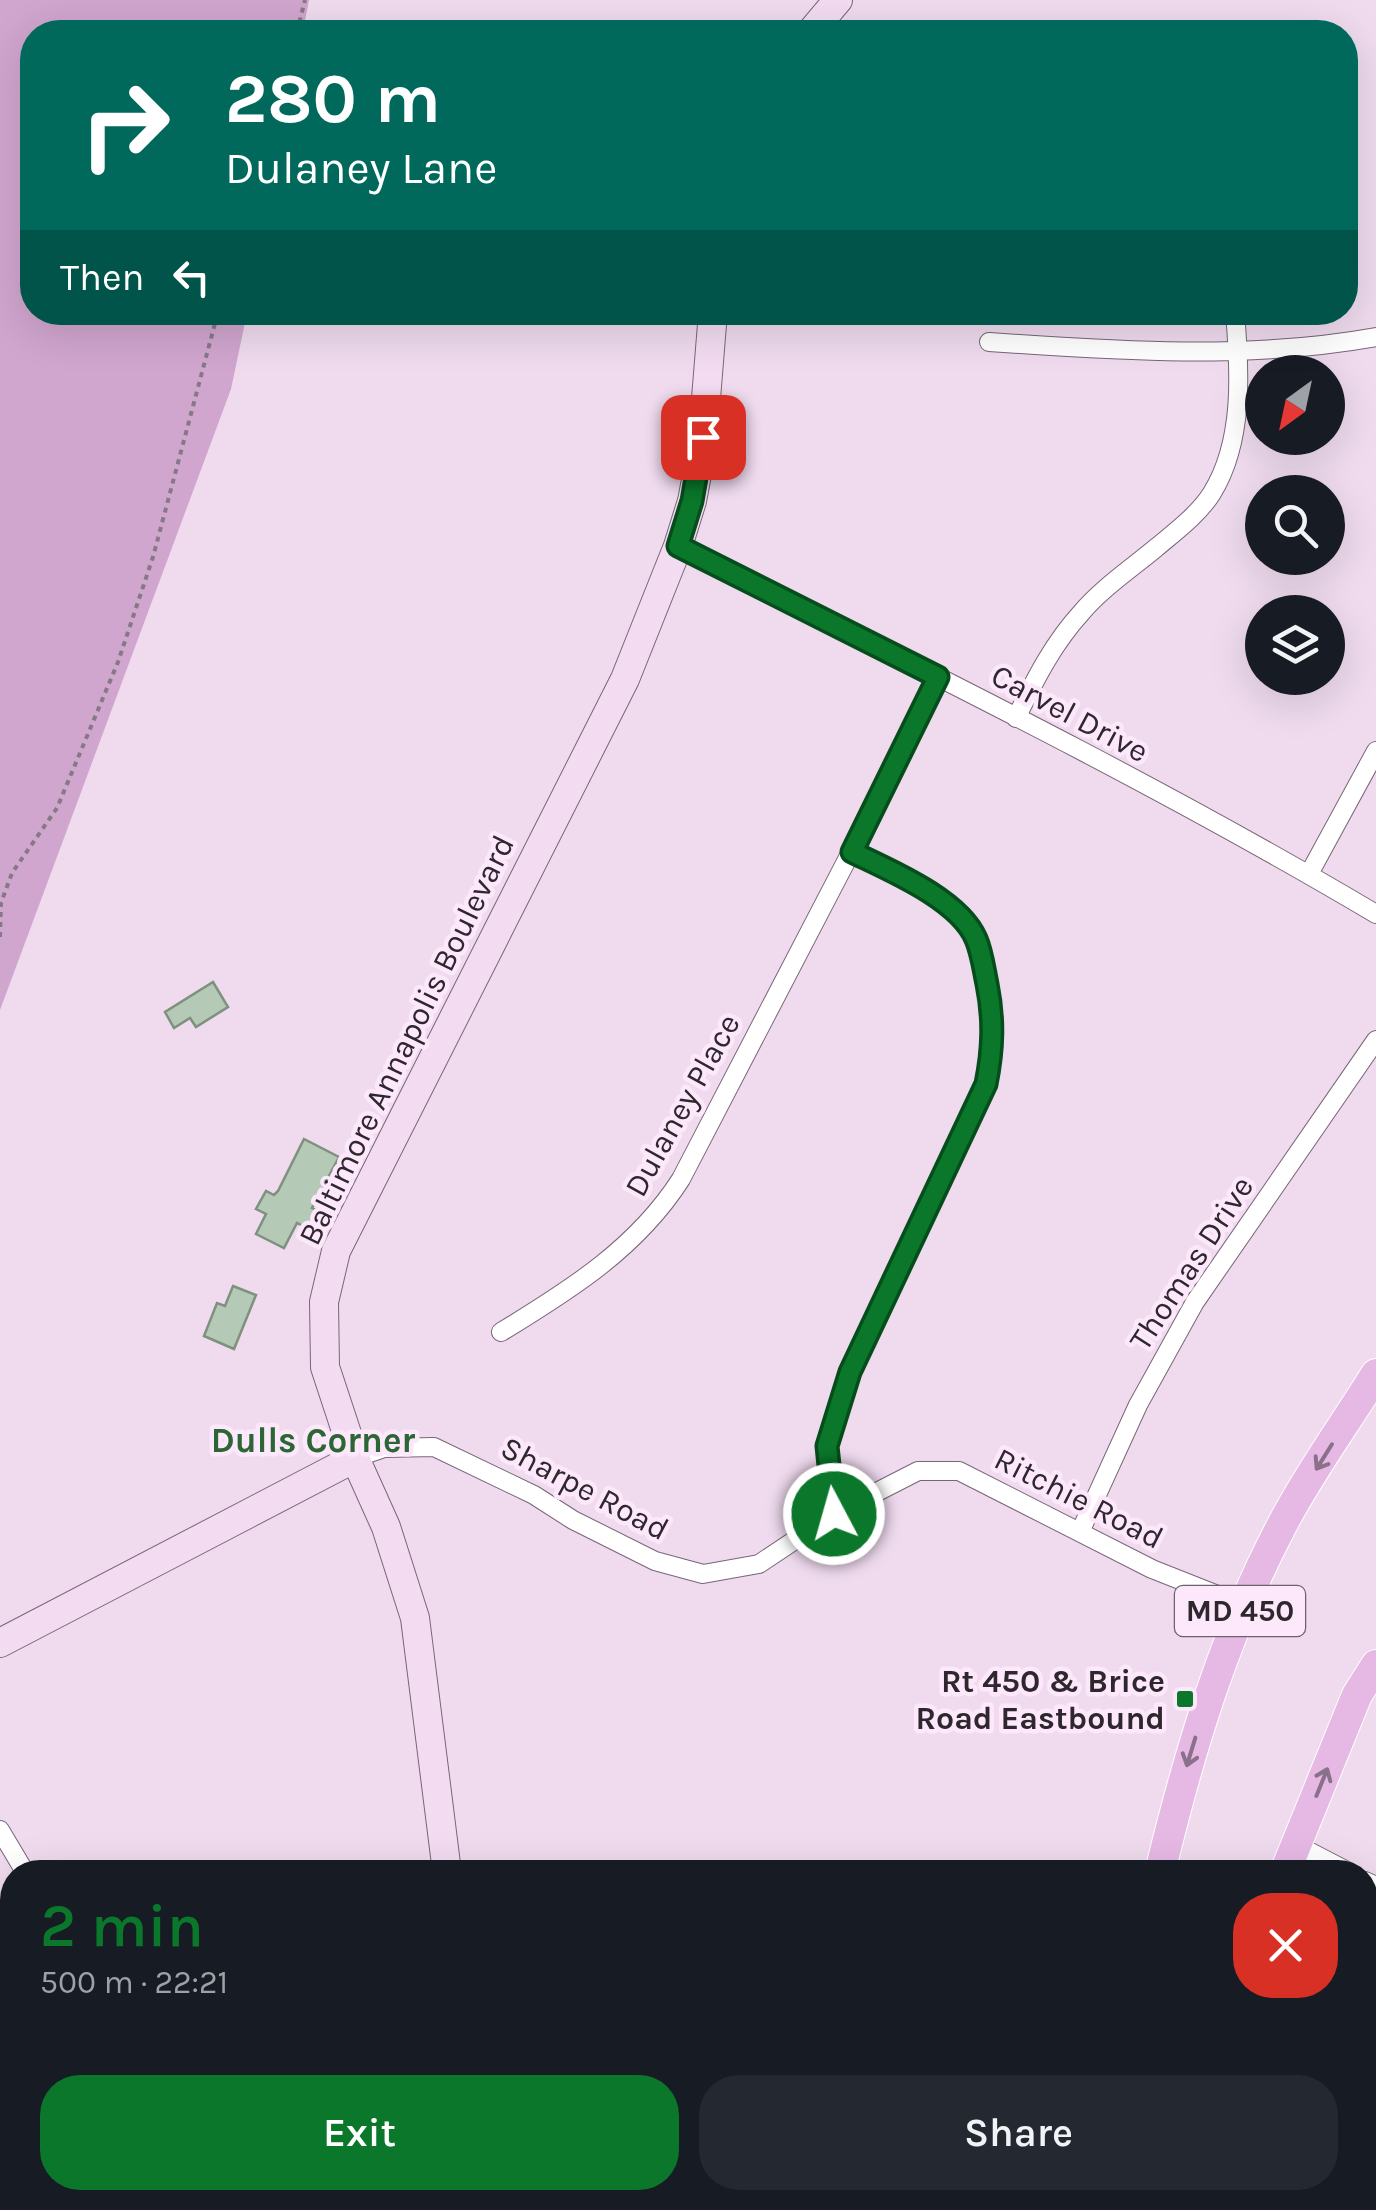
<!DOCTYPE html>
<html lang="en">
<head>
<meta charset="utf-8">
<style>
	:root { --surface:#171b24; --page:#242831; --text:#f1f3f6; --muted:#9ea1a6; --accent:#0a772b }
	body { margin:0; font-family:Karla,sans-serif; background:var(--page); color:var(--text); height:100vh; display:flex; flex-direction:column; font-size:38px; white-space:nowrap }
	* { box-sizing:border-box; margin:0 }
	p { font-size:32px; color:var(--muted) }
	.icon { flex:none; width:55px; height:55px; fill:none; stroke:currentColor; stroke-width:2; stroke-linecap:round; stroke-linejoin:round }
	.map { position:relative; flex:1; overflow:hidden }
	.side { position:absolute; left:0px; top:1860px; width:1378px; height:350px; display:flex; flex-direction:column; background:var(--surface); border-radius:40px 40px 0 0; box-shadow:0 10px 40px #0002 }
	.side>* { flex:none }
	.top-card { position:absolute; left:20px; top:20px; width:1338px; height:305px; border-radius:40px; box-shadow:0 10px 40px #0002; background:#00695c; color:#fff; overflow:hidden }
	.needle { width:65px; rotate:213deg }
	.fabs { position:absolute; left:1245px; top:355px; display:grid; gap:20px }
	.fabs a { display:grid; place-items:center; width:100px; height:100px; border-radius:50%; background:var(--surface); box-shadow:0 10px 40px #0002; font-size:50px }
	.pin { position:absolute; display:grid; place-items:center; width:85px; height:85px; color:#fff; margin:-42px; border-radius:20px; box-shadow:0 5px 15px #0006 }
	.me { position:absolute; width:110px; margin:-55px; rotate:354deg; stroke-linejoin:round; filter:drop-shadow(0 0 8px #0008) }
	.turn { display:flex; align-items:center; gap:35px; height:210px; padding:0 40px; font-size:45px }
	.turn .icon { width:130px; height:130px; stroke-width:2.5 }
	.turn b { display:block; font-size:70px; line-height:85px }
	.then { display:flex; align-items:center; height:95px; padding:0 40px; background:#0003; gap:20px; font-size:38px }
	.round { display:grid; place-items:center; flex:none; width:105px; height:105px; border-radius:40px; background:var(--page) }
	.overview { display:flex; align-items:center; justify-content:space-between; height:170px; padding:0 40px }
	h1 { font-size:60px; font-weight:600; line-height:75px; color:var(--accent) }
	.cta { display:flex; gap:20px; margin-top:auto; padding:20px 40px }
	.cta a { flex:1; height:115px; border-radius:40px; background:var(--accent); color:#fff; font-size:40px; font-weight:600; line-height:115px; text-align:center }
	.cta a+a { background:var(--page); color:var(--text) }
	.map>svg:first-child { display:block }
	.green { fill:#d0a5ce }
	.building { fill:#b4c9b6; stroke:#7e917f; stroke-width:2.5 }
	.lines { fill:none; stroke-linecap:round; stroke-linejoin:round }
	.lane-casing { stroke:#786677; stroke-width:11 }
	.street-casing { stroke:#786677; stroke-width:20 }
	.secondary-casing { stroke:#786677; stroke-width:30 }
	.primary-casing { stroke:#fff; stroke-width:32 }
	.path { stroke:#867986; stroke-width:4; stroke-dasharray:5 5; stroke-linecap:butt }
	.lane { stroke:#fff; stroke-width:9 }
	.street { stroke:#fff; stroke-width:18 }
	.secondary { stroke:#f3dcf2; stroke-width:28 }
	.primary { stroke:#e6b9e5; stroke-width:30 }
	.oneway { stroke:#8a708a }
	.route-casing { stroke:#064d1c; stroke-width:25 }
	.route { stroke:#0a772b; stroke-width:18 }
	.poi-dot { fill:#0a772b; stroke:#fce7fb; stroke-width:4 }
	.labels { text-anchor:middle; stroke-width:9; stroke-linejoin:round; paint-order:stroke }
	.shield { fill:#fce7fb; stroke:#6c616c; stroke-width:2.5 }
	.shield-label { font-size:30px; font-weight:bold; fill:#2e272e }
	.street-label { font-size:32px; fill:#2e272e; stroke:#fce7fb }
	.poi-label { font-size:32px; font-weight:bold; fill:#2e272e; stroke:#fce7fb; text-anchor:end }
	.neighbourhood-label { font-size:35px; font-weight:bold; fill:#2b6634; stroke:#fce7fb }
</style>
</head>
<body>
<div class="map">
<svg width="1376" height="2210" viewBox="0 0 1376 2210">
	<rect width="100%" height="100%" fill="#efdaee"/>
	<path class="green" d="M0 0H309L303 32H32V312L247 313 231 389 0 1010Z"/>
	<path class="building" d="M213 982 228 1007 196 1027 190 1018 174 1028 165 1012Z
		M304 1139 339 1157 312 1208 316 1210 307 1228 297 1223 284 1248 256 1234 266 1214 256 1209 266 1191 274 1195 278 1191Z
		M233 1286 256 1295 234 1349 204 1336 217 1303 225 1306Z"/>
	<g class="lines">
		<g class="lane-casing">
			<path id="lane" d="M727 2198 753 2210
				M763 2210 764 2198
				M827 2210 828 2198
				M883 2210 884 2198"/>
		</g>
		<g class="street-casing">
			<path id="street" d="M989 342C1118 351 1248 360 1376 337
				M678 546C912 664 1150 780 1376 914
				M1016 718C1035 680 1052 645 1081 613 1102 588 1132 568 1157 547 1175 532 1199 514 1212 493 1244 441 1240 372 1235 312
				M1309 874 1376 751
				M501 1332C570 1290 637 1248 681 1179L851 852 937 677
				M355 1458 384 1448 434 1447 534 1495 573 1520 655 1561 703 1574 759 1564 834 1514 918 1471H959L1152 1569 1243 1605
				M834 1514 827 1446 850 1373 987 1084C993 1049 994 1019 987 984 984 970 982 953 976 939 959 899 889 870 851 852
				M1080 1532 1138 1405 1195 1302 1376 1040
				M0 1830 25 1872
				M1297 1845 1349 1872
				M1365 1881 1376 1886
				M0 2178 12 2143"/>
		</g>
		<g class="secondary-casing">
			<path id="secondary" d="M811 32 838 0
				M0 1643 355 1458
				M447 1872 415 1618 386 1527 355 1458 325 1367 324 1302 336 1251 625 679 678 546 692 501 702 448 713 312
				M496 2198 498 2210"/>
		</g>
		<g class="primary-casing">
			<path id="primary" d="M1160 1872C1189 1752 1224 1635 1282 1525 1309 1473 1345 1424 1376 1374
				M1285 1872 1357 1695 1376 1665
				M1119 2210V2198
				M1195 2210 1197 2198"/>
		</g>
		<path class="path" d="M297 32 305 0
			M0 937 1 903 12 873 57 808 118 662 153 557 218 312"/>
		<use href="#lane" class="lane"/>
		<use href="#street" class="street"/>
		<use href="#secondary" class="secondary"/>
		<use href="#primary" class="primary"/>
	</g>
	<defs><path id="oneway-shaft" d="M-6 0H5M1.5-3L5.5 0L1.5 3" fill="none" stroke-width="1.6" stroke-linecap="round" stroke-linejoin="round" transform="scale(2.5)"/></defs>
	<g class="oneway">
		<use href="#oneway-shaft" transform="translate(1324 1457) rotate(122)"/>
		<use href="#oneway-shaft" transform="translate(1191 1752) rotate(107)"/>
		<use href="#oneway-shaft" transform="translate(1322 1782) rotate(-68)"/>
	</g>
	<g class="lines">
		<g class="route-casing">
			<path id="route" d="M703 437 692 501 678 546 938 677 852 852C889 870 959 899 976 939 982 953 984 970 987 984 994 1019 993 1049 986 1084L850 1372 827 1446 834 1514"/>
		</g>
		<use href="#route" class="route"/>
	</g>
	<rect class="poi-dot" x="1175" y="1689" width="20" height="20" rx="5"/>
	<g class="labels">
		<rect class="shield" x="1175" y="1586" width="130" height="50" rx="8"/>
		<g class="shield-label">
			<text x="1240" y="1621">MD 450</text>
		</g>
		<g class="street-label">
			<text transform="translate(1070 713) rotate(28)" y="11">Carvel Drive</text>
			<text transform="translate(406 1040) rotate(-64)" y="11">Baltimore Annapolis Boulevard</text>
			<text transform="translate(682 1105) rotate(-61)" y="11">Dulaney Place</text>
			<text transform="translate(1191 1263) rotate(-57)" y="11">Thomas Drive</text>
			<text transform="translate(585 1488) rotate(28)" y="11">Sharpe Road</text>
			<text transform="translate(1079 1498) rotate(27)" y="11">Ritchie Road</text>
		</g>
		<g class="poi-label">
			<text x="1165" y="1692">Rt 450 &amp; Brice<tspan x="1165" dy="37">Road Eastbound</tspan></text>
		</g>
		<g class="neighbourhood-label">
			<text x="313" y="1452">Dulls Corner</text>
		</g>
	</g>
</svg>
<div class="fabs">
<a><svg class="needle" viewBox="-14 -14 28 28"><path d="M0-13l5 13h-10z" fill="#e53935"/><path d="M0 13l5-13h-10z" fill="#9ea1a6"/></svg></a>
<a><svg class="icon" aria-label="search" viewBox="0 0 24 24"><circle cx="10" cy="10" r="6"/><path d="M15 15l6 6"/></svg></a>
<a><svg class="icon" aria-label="layers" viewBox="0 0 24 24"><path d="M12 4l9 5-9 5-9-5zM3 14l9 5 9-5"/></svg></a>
</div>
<div class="pin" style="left:703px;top:437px;background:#d93025"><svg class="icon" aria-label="arrive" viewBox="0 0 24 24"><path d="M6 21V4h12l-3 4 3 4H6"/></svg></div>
<svg class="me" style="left:834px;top:1514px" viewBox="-20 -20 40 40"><circle r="17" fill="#0a772b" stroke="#fff" stroke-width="3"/><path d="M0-11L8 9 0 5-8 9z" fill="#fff"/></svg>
<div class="top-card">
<div class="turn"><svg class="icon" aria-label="right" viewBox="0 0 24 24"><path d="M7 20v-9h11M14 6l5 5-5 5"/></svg><div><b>280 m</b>Dulaney Lane</div></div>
<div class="then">Then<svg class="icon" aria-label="left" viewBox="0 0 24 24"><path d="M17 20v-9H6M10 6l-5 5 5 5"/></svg></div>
</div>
<section class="side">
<div class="overview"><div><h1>2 min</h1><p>500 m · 22:21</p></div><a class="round" style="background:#d93025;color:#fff"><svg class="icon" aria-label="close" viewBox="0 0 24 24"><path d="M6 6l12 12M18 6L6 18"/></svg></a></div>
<div class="cta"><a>Exit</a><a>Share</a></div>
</section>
</div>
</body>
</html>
